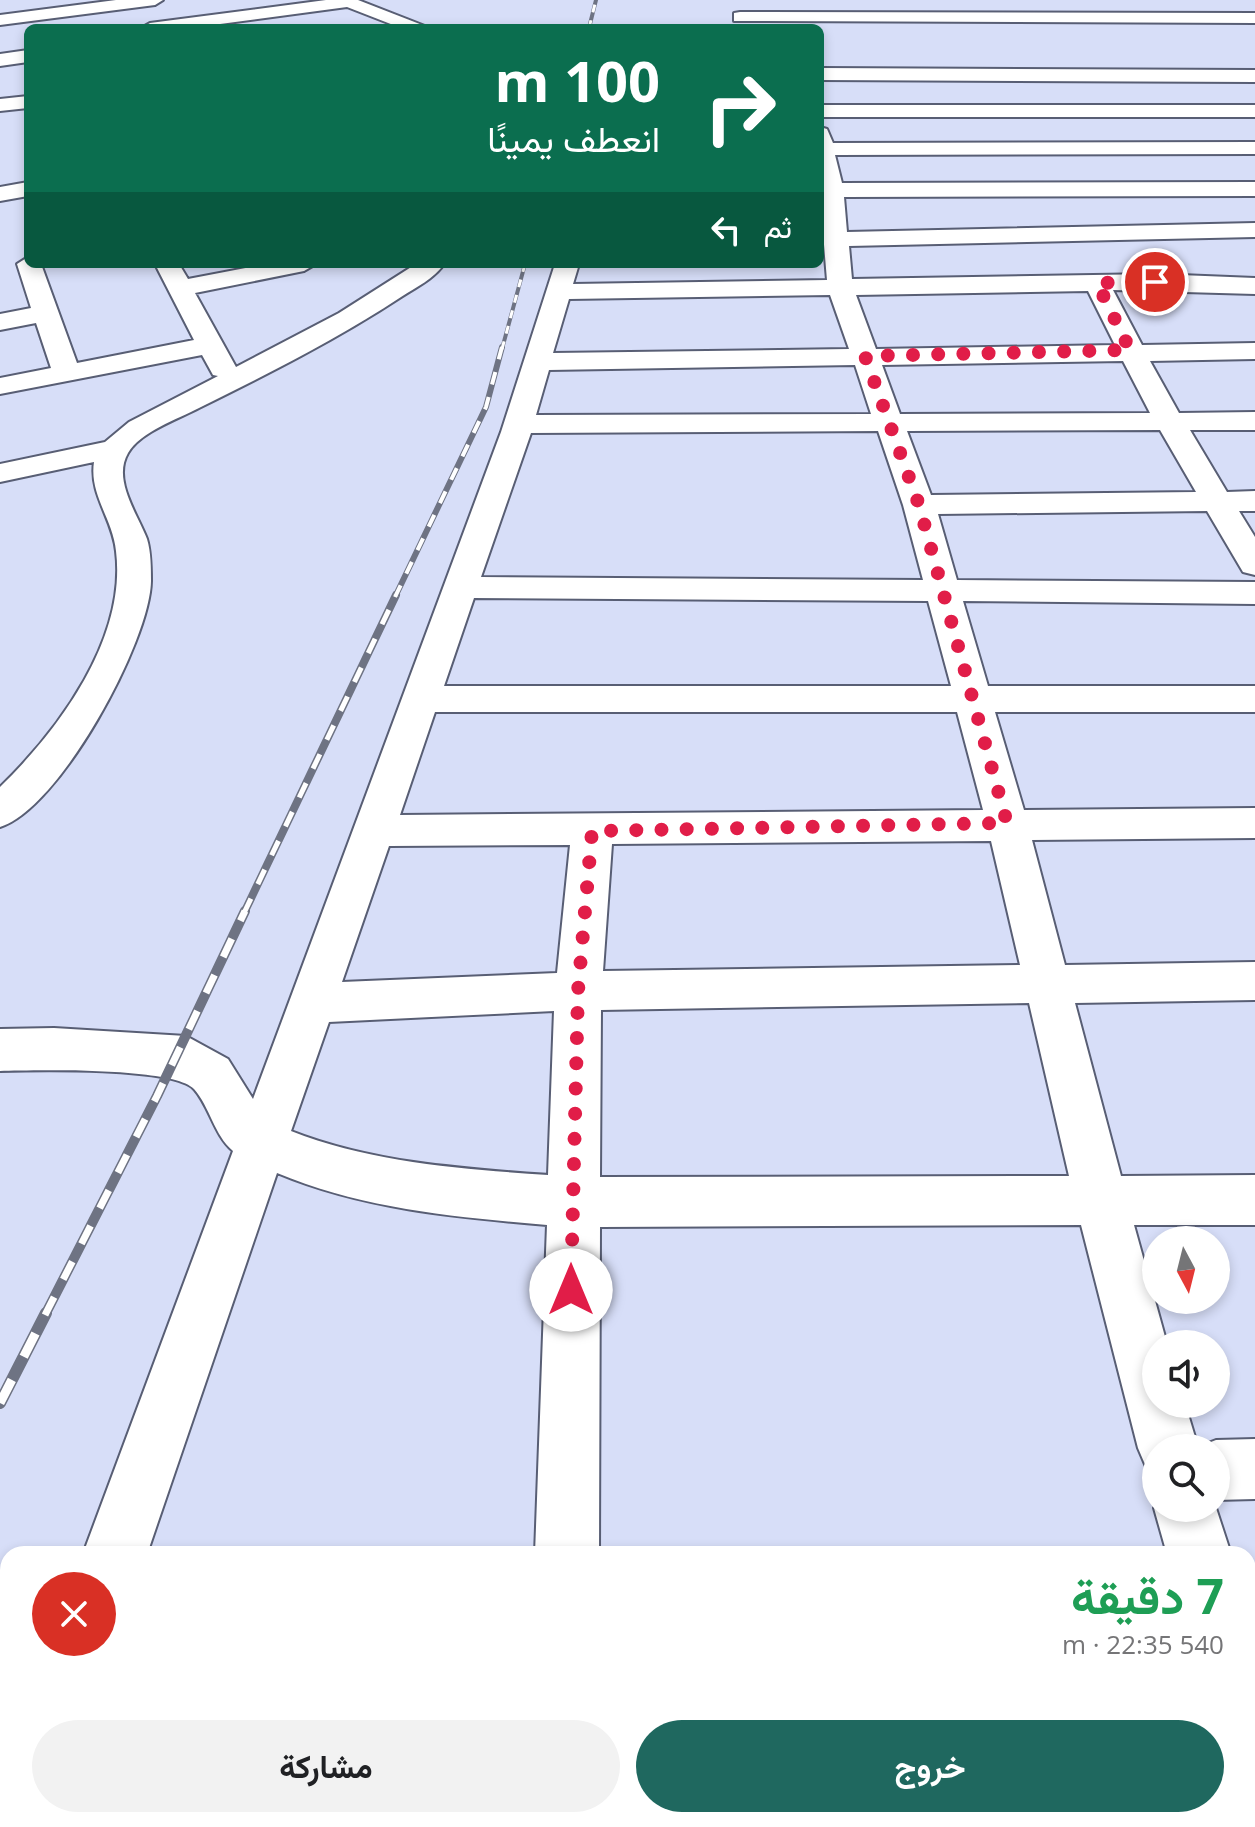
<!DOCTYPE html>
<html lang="ar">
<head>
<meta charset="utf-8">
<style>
	:root { --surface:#fff; --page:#f2f2f2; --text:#202124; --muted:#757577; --accent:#1f685f }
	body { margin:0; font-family:"Open Sans",Vazirmatn,sans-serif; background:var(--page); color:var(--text); direction:rtl; height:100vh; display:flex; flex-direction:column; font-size:30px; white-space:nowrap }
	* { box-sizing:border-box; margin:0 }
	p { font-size:26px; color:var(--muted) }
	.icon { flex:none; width:44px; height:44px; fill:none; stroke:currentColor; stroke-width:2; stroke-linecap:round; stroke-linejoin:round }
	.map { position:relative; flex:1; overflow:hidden; direction:ltr }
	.drawer { position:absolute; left:0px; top:1546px; width:1256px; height:282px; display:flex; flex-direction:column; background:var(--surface); border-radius:24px 24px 0 0; box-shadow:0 4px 12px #0003; direction:rtl }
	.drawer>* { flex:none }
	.hud { position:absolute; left:24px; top:24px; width:800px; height:244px; border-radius:12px; box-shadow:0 4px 12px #0003; direction:rtl; background:#0b6e4f; color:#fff; overflow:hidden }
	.needle { width:52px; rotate:173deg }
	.tools { position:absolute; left:1142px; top:1226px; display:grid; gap:16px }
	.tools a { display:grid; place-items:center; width:88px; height:88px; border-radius:50%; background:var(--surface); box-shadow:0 4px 12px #0003; font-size:40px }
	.pin { position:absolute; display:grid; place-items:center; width:68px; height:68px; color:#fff; margin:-34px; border:4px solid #fff; border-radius:50%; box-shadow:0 2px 8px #0007 }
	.me { position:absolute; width:88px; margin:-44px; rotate:0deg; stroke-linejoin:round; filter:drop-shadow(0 0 6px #0008) }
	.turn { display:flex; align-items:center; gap:28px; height:168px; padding:0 32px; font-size:36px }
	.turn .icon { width:104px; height:104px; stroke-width:2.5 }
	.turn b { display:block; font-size:56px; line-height:68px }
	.then { display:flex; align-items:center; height:76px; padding:0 32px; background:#0003; gap:16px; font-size:30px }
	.round { display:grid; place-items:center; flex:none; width:84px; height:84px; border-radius:42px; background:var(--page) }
	.summary { display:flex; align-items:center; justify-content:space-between; height:136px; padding:0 32px }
	h1 { font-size:48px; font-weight:700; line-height:60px; color:#1e9e55 }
	.action { display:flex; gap:16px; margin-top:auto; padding:16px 32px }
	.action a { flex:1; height:92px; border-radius:48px; background:var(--accent); color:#fff; font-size:32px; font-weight:700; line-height:92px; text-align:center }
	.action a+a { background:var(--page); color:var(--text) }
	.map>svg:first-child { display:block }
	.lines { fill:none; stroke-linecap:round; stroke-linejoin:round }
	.minor-casing { stroke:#585e74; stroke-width:4 }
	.minor { fill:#fff; fill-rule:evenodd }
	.rail-far4-casing { stroke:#6e7383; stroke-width:4 }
	.rail-far3-casing { stroke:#6e7383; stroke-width:6 }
	.rail-far2-casing { stroke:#6e7383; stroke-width:8 }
	.rail-far1-casing { stroke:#6e7383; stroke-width:10 }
	.rail-casing { stroke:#6e7383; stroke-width:12 }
	.rail-far4 { stroke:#fff; stroke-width:3; stroke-dasharray:8; stroke-linecap:butt }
	.rail-far3 { stroke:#fff; stroke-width:4; stroke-dasharray:13; stroke-linecap:butt }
	.rail-far2 { stroke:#fff; stroke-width:5; stroke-dasharray:16; stroke-linecap:butt }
	.rail-far1 { stroke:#fff; stroke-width:7; stroke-dasharray:20; stroke-linecap:butt }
	.rail { stroke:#fff; stroke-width:9; stroke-dasharray:26; stroke-linecap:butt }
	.route { stroke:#e11d48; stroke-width:14; stroke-dasharray:0 25.2 }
</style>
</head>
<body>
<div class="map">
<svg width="1255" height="1827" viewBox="0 0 1255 1827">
	<rect width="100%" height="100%" fill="#d7def8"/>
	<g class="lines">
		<g class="minor-casing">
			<path id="minor" d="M116 0H163L155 5 0 25V15Z
				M326 0H358L430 28H401L347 7 190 28H141L150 23Z
				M740 12 1255 13V23L734 21V13Z
				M28 50V62L0 66V54Z
				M820 68 1255 70V82L820 80Z
				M28 96V108L0 111V99Z
				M820 105H1255V117H820Z
				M820 127 827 129 833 143 1255 142V154L835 155 842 183 1255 182V196L844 197 847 232 1255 223V237L849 246 852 279 1155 274 1255 278V294L1113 290 1142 345 1255 343V359L1150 361 1179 413 1255 412V430H1190L1227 492 1255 491V511H1239L1255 537V575L1243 572 1207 511 938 514 957 580 1255 582V604L963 601 988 686H1255V712H995L1024 810 1255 808V838L1032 840 1065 965 1255 962V1000L1075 1003 1121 1176 1255 1175V1225H1134L1167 1344H1156V1404H1185L1198 1447 1216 1440 1255 1439V1499L1216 1500V1448H1156V1473L1147 1469 1138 1448 1081 1225 600 1227 599 1554H535L547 1225C455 1217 363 1209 277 1173L147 1554H83L233 1151C214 1135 210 1107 194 1089 173 1067 35 1070 0 1071V1029L54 1028 186 1036 228 1059 253 1099 501 432 555 264H579L573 284 827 280 820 197ZM1088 291 1115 345 876 349 856 295ZM830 295 849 349 553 353 569 299ZM1123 361 1150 413 900 414 882 365ZM855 365 871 414 536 415 549 370ZM1160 430 1196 492 931 495 907 431ZM878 431 903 505 923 580 481 577 531 433ZM474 598 928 601 951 686H444ZM435 712H957L983 810 400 815ZM991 841 1020 965 603 971 612 844ZM570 845 557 973 342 982 389 846ZM1029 1003 1069 1176 600 1177 601 1010ZM554 1011 548 1175C462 1169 373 1163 291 1131L329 1022Z
				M28 182V196L0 201V187Z
				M28 257V264H41L77 363 194 340 155 264H179L188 279 266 264H316L304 271 195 293 236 367 339 313 416 264H444C435 278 415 288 401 297 337 339 268 374 199 408 178 419 140 432 128 453 112 480 138 515 147 539 151 552 151 568 151 581 150 642 59 809 0 827V787C59 730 127 638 116 551 113 519 89 495 94 462L0 482V464L105 442 129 422 218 376 213 375 202 355 0 394V378L51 368 36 323 0 330V314L31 308 17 264Z
				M1156 1503V1508H1216L1231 1554H1167L1154 1508Z
				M1248 1687 1255 1690V1777L1248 1774Z
				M8 1790V1820H57L55 1827H0V1793Z
				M528 1820H600V1827H528Z"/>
		</g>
		<use href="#minor" class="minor"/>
		<g class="rail-far4-casing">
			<path id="rail-far4" d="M589 28 596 0
				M502 349 525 264"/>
		</g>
		<g class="rail-far3-casing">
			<path id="rail-far3" d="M395 597 486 407 502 347"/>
		</g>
		<g class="rail-far2-casing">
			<path id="rail-far2" d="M244 913 396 595"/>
		</g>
		<g class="rail-far1-casing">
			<path id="rail-far1" d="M45 1315 157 1096 245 911"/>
		</g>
		<g class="rail-casing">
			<path id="rail" d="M0 1403 46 1313"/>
		</g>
		<use href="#rail-far4" class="rail-far4"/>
		<use href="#rail-far3" class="rail-far3"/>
		<use href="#rail-far2" class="rail-far2"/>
		<use href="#rail-far1" class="rail-far1"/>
		<use href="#rail" class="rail"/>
	</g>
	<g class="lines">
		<path class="route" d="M571 1290 578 991 592 831 1007 823 919 505 865 356 1130 350 1097 283 1155 282"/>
	</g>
</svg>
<div class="tools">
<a><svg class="needle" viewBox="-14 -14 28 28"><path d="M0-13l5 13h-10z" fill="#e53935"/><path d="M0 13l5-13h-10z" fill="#757577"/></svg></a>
<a><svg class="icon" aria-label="sound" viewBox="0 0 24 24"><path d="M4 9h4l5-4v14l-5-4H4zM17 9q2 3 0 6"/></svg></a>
<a><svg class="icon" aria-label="search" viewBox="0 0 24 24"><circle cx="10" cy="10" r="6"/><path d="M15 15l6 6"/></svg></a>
</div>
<div class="pin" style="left:1155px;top:282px;background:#d93025"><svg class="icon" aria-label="arrive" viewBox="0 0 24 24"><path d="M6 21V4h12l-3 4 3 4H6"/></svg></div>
<svg class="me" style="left:571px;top:1290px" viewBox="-20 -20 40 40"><circle r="19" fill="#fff"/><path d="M0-13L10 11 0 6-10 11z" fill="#e11d48"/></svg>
<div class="hud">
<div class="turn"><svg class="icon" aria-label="right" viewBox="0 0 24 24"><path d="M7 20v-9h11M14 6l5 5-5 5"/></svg><div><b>100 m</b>انعطف يمينًا</div></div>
<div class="then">ثم<svg class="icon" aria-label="left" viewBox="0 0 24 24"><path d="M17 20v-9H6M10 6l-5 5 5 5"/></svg></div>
</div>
<section class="drawer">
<div class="summary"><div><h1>7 دقيقة</h1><p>540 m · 22:35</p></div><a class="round" style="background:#d93025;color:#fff"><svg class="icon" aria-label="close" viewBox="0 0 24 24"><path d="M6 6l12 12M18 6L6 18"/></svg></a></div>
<div class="action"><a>خروج</a><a>مشاركة</a></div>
</section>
</div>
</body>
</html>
